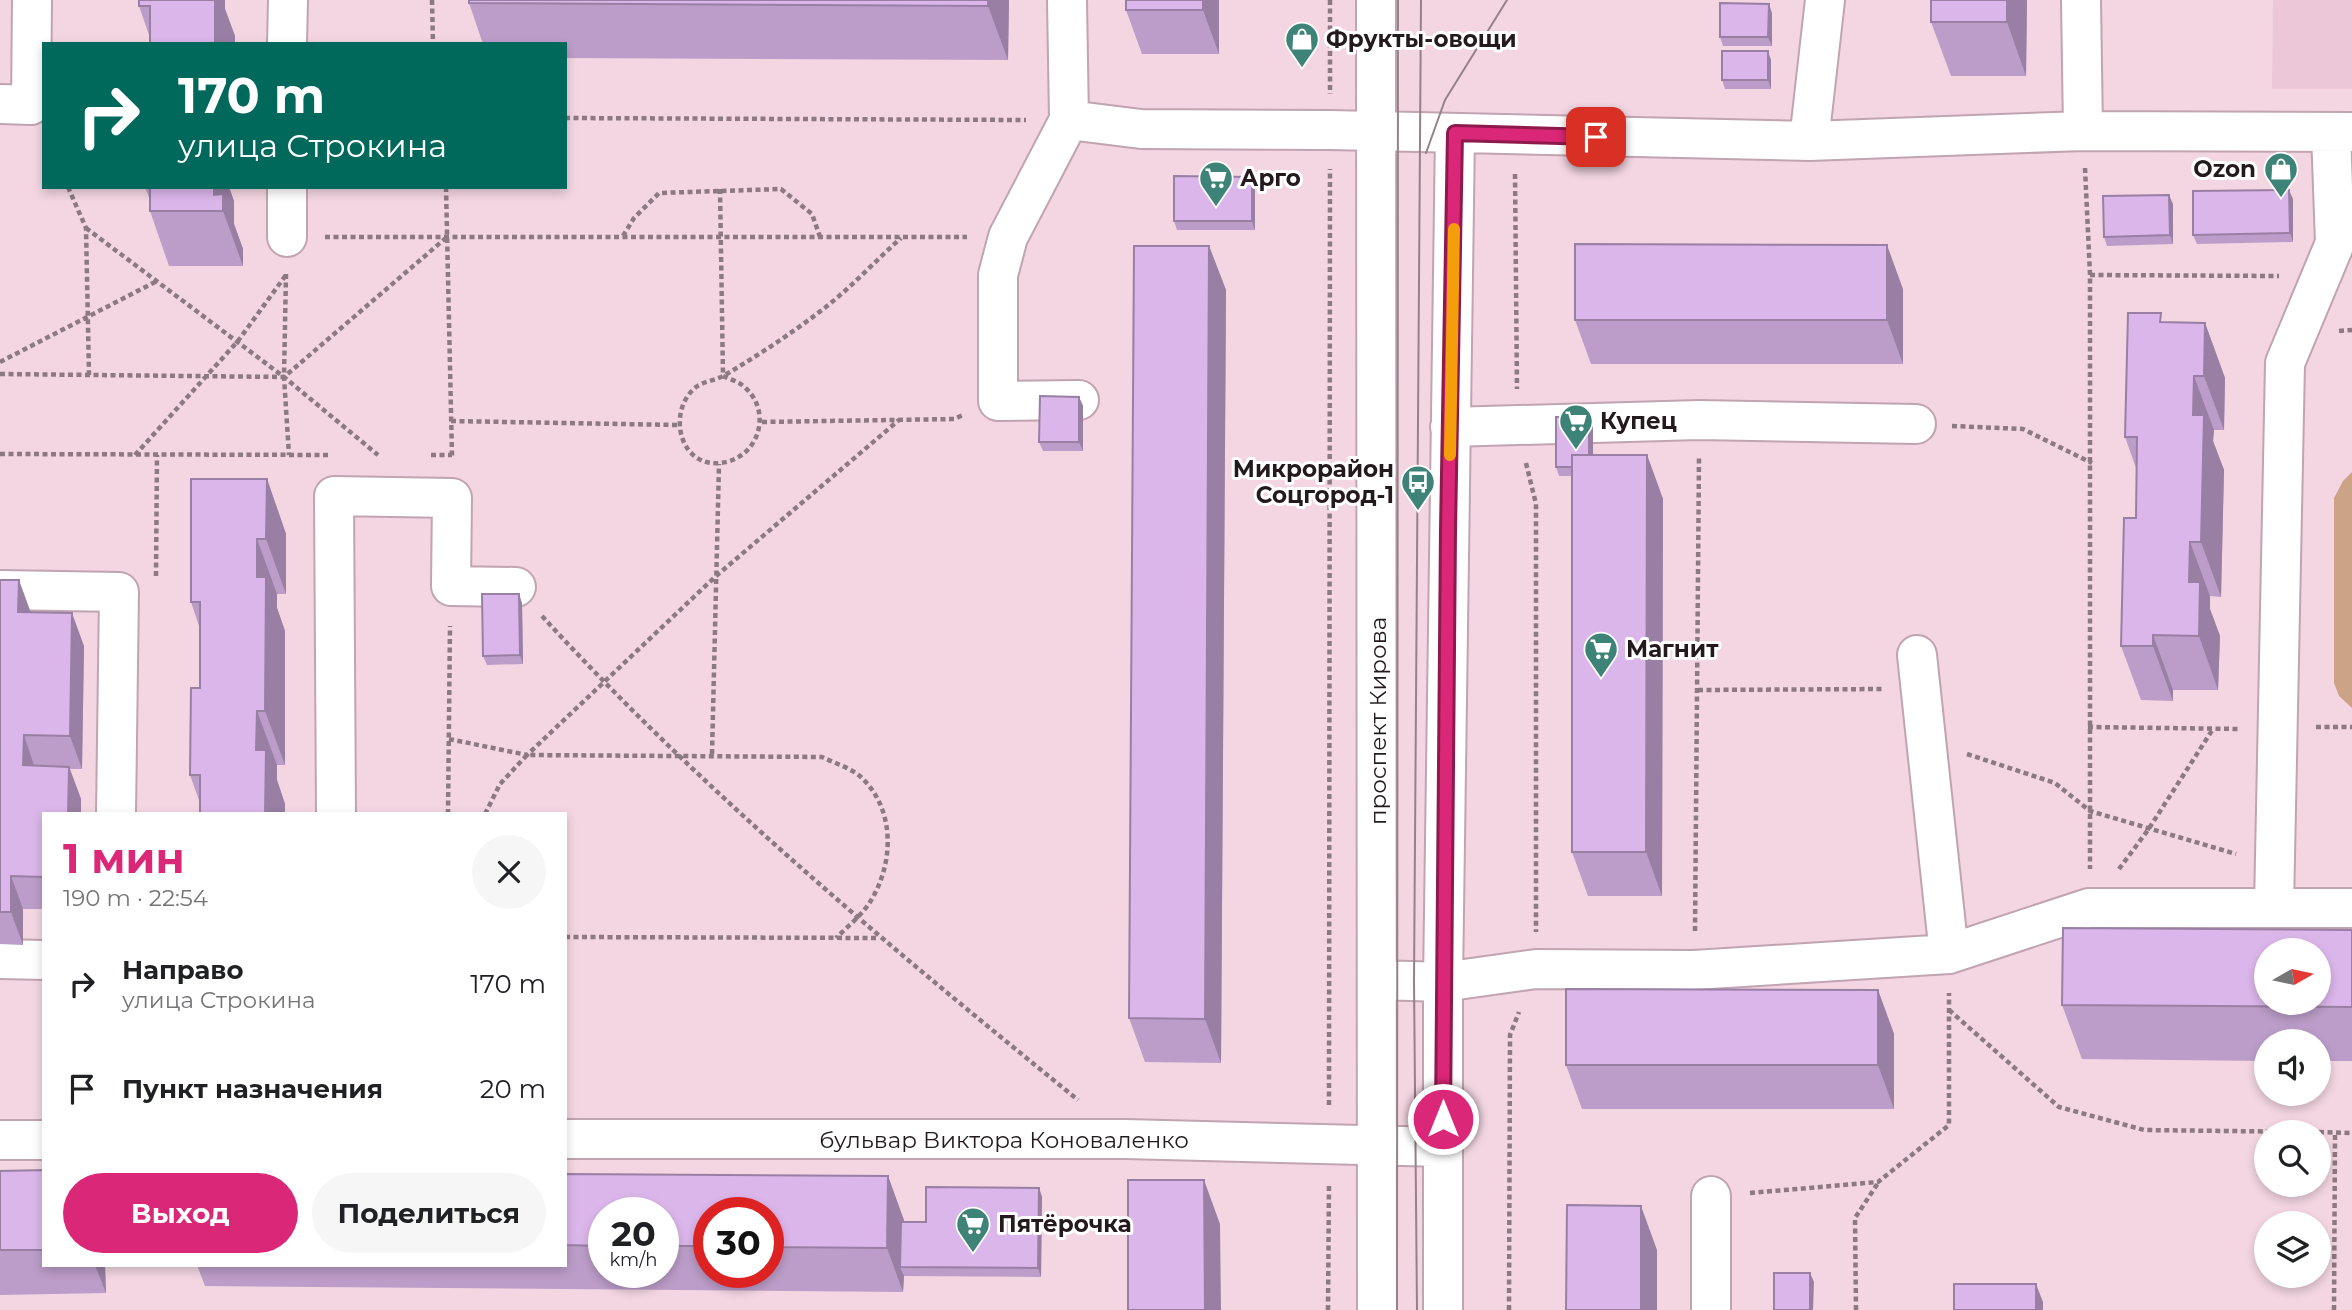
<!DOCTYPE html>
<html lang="ru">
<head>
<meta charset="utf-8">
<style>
	:root { --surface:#fff; --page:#f6f6f6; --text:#202124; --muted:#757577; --accent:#db2777 }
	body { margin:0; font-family:Montserrat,sans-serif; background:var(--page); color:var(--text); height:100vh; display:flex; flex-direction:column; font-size:26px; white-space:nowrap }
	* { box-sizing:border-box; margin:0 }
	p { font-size:23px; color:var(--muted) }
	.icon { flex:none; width:38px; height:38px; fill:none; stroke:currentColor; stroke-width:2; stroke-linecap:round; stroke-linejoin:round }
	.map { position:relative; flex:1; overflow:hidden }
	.drawer { position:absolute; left:42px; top:812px; width:525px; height:455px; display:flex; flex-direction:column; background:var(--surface); border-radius:0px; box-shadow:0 4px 10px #0003 }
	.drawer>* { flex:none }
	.hud { position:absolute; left:42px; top:42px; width:525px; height:147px; border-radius:0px; box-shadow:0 4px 10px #0003; background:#00695c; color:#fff; overflow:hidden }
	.needle { width:46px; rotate:81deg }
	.buttons { position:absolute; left:2254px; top:938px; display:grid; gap:14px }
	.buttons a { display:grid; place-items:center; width:77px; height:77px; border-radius:50%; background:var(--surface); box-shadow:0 4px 10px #0003; font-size:35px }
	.speed { position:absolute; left:588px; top:1197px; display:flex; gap:14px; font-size:35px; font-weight:700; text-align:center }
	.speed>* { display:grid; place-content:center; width:91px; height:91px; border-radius:50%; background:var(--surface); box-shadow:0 4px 10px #0003; line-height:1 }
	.speed small { font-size:18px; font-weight:400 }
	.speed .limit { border:10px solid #d22; background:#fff; color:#111 }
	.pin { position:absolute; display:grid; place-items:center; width:60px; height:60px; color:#fff; margin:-30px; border-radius:14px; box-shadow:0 4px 10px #0006 }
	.me { position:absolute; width:77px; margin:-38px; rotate:0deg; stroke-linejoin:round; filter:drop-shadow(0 0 5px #0008) }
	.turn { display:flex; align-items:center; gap:24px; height:147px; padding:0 21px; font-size:32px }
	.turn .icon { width:91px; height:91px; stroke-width:2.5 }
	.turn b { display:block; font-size:49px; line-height:60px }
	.round { display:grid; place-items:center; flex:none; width:74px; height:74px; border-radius:37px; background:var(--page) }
	.summary { display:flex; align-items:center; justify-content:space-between; height:119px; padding:0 21px }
	h1 { font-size:42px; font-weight:700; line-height:52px; color:var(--accent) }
	.action { display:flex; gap:14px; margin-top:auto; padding:14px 21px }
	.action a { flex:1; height:80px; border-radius:42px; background:var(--accent); color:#fff; font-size:28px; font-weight:700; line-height:80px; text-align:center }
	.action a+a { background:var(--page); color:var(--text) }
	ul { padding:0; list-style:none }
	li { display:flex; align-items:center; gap:21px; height:105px; padding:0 21px }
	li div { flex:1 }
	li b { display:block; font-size:26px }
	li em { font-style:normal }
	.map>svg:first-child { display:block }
	.built { fill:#ecc7d7 }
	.pitch { fill:#cca386 }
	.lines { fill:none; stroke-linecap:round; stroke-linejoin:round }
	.minor-casing { stroke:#c0a4b0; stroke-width:42 }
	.path { stroke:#8c7981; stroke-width:4.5; stroke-dasharray:5 3.5; stroke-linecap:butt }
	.minor { stroke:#fff; stroke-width:38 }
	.tram { stroke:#958189; stroke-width:2 }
	.wall { fill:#bc9dc9; fill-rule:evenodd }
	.shaded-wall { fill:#997fa4 }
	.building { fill:#dbb6ea; stroke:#997fa4; stroke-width:2; fill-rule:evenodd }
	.route-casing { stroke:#8e194d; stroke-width:18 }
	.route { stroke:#db2777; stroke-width:12 }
	.slow { stroke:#f59e0b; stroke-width:12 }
	.labels { text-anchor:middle; stroke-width:6; stroke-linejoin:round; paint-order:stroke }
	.poi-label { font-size:23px; font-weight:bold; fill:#241a1e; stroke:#fff; text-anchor:start }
	.street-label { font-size:23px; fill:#241a1e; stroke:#fff }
</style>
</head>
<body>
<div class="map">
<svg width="2352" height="1310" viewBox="0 0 2352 1310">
	<rect width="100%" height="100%" fill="#f3d6e2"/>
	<path class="built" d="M2273 0H2352V89H2272Z"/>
	<path class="pitch" d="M2352 472V708L2339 696 2334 683V498L2343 481Z"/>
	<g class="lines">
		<g class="minor-casing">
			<path id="minor" d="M1067 0 1069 120 1141 129 1330 130 1809 141 1825 0
				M1376 0 1377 1310
				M2081 0 2083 131
				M287 44 288 0
				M0 104 31 105 32 0
				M1069 120 1008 237 998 275V401L1079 400
				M1809 141 2083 131 2352 132
				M287 187V237
				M1450 427 1699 420 1916 424
				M0 590 119 592 116 814
				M1917 655 1949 954
				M336 814 334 496 452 498 451 586 516 587
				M2274 907 2285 363 2335 243 2331 132
				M0 959 44 960
				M1378 980 1443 982 1536 969 1694 970 1949 954 2089 908H2352
				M565 1139H1125L1443 1147
				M0 1140H44
				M1711 1196V1310
				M1443 1310V982L1455 133"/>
		</g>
		<path class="path" d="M432 0 433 44
			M1330 0V94
			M565 118 1026 120
			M2085 168 2090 275V869
			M1515 174 1517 389
			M68 187 86 228 89 375
			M446 187 452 456
			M720 189 723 376
			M86 228 284 377 378 455
			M623 236 634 218 659 193 781 189 812 214 820 237
			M325 237H967
			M286 274 284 377 289 455
			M2090 275 2279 276
			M2339 331 2352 330
			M0 362 157 281
			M0 374 284 377 447 237
			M723 376C729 379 737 381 742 385 774 409 760 459 720 463 678 467 667 410 696 387 704 381 717 380 725 375 757 356 789 335 818 313 848 291 874 262 901 238
			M451 421 678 425
			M762 422 954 419 963 415
			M1952 426 2023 429 2092 463
			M0 454 328 455
			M135 455 238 341 286 275
			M431 455H452
			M1526 463 1536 504V932
			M156 576 157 455
			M542 616C705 794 891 948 1078 1100
			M1698 690 1883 689
			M2088 727 2241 729
			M2316 727H2352
			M449 739 527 755 716 576 899 420
			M712 754 719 464
			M1967 754 2055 783 2090 811 2236 854
			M448 814 450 626
			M485 814 500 784 527 755 822 757C834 763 851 768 861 777 896 810 894 864 870 902 862 915 847 927 836 938
			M2119 869 2148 830 2213 729
			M1695 931 1699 457
			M565 937 879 938
			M1949 1010 2059 1107 2144 1130 2313 1132
			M1329 1105 1330 169
			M2319 1132 2352 1133
			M1750 1193 1878 1182 1949 1125V993
			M1328 1310 1329 1184
			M1509 1310 1510 1035 1519 1012
			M1856 1310 1855 1218 1878 1183
			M2334 1310 2335 1133"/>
		<use href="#minor" class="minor"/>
		<path class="tram" d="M1426 153 1445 100 1507 0
			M1397 1310 1398 0
			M1417 1310 1414 981 1421 0"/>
	</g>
	<path class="wall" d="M139 0H225V9L235 36 150 38 139 6Z
		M1009 0 1008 60 565 58V44H483L469 3Z
		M1219 0V54H1142L1126 10Z
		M2027 0 2026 76H1951L1931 22Z
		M1772 13V46H1723L1720 37Z
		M1771 60V89H1725L1722 80Z
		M1252 177 1255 186V230H1177L1174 221Z
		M145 187H229L234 201V224L243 249V266H169L150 211V200Z
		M2293 199V242L2197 244 2193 235Z
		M2173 204V244L2107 246 2104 237Z
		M1209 246 1226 290 1221 1063 1145 1062 1129 1018Z
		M1903 289V364H1591L1575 320Z
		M2164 323H2205L2225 378 2224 430H2214L2213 441 2224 470 2221 597 2210 596V609L2220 636 2218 690H2173V701L2141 700 2121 646 2136 518V468L2125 437Z
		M1079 397 1083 406V451H1043L1039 442Z
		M1589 417 1593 426V455H1647L1663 499 1662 896H1588L1572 852V476H1559L1556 467Z
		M267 479 286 534V594H277V608L285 631V765H277V780L285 804V814H200V803L190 775 200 688V629L191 602Z
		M0 580 31 612 84 646 82 769H70L81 799 44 814V909H23V945L0 944Z
		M522 603 523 664 487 665 483 656Z
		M2352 930V1061H2319V1041H2266V1061L2082 1059 2062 1005Z
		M1878 990 1894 1034V1109H1582L1566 1065Z
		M44 1170V1265H105L106 1293 0 1295V1171Z
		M565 1174 888 1176 904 1222H926L1039 1188 1042 1197 1041 1277 904 1276 903 1292 205 1286 197 1265H565ZM604 1213H663V1272H604ZM709 1213H768V1272H709Z"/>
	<path class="shaded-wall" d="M212 0H225V9L235 36V44H215Z
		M988 0H1009L1008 60 988 6Z
		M1203 0H1219V54L1203 10Z
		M2007 0H2027L2026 76 2007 22Z
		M1769 4 1772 13V46L1768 37Z
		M1768 51 1771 60V89L1768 80Z
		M1252 177 1255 186V230L1252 221Z
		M214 187H229L234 201V224L243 249V266L223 211 214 195Z
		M2289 190 2293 199V242L2290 233Z
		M2169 195 2173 204V244L2170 235Z
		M1887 245 1903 289V364L1887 320Z
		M1209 246 1226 290 1221 1063 1205 1019Z
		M2205 323 2225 378 2224 430 2204 376Z
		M2194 376 2214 430 2213 441 2224 470 2221 597 2201 542 2193 415Z
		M1079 397 1083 406V451L1079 442Z
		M1589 417 1593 426V476L1589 467Z
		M1647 455 1663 499 1662 896 1646 852Z
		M267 479 286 534V594L266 539Z
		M257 539 277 594V608L285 631V765L265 711 257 577Z
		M2190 542 2210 596V609L2220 636 2218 690 2199 636 2189 582Z
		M19 580 31 613 18 612Z
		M519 594 522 603 523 664 520 655Z
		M72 613 84 646 82 769 70 736Z
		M2153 635 2173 690V701L2153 646Z
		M257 711 277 765V780L285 804V814H265L256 750Z
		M24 735 35 768 23 765Z
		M69 767 81 799V814H68Z
		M11 876 23 909V945L11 912Z
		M1878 990 1894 1034V1109L1878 1065Z
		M888 1176 904 1220V1267H900L904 1276 903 1292 887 1248Z
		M1204 1180 1220 1224 1221 1310H1205Z
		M1039 1188 1042 1197 1041 1277 1038 1268Z
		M1641 1206 1657 1250V1310H1641Z
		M95 1265H105L106 1293Z
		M1810 1273 1814 1282 1813 1310H1810Z
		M2036 1284 2043 1302V1310H2036Z"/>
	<path class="building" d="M139 0H215V44H150V6H139Z
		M469 0H988V6L469 3Z
		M1126 0H1203V10H1126Z
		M1931 0H2007V22H1931Z
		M1720 3 1769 4 1768 37H1720Z
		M1722 51H1768V80H1722Z
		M1174 176 1252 177V221H1174Z
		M150 187H214V195L223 194V211H150Z
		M2289 190 2290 233 2193 235V191Z
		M2169 195 2170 235 2104 237 2103 196Z
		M1575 244 1887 245V320H1575Z
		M1134 246H1209L1205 1019 1129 1018Z
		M2128 313H2161L2160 322 2205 323 2204 376H2194L2193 415H2204L2201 542H2190L2189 582H2200L2199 636 2153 635V646H2121L2124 518H2136L2137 437H2125Z
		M1040 396 1079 397V442H1039Z
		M1556 417H1589V455H1572V467H1556Z
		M1572 455H1647L1646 852H1572Z
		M191 479H267L266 539H257V577H266L265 711H257L256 750H266L265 814H200V775H190L191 688H200V602H191Z
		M0 580H19L18 612 72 613 70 736 24 735 23 765 69 767 68 814H44V877L11 876V912H0Z
		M482 594H519L520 655 483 656Z
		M2063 928 2352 930V1007L2062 1005ZM2266 950H2319V1003H2266Z
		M1566 989 1878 990V1065H1566Z
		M44 1170V1250H0V1171Z
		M565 1174 888 1176 887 1248 768 1247V1213H709V1246H663V1213H604V1246L565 1245Z
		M1128 1180H1204L1205 1310H1128Z
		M926 1187 1039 1188 1038 1268 900 1267 901 1222H926Z
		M1567 1205 1641 1206V1310H1566Z
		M1774 1273H1810V1310H1774Z
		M1954 1284H2036V1310H1954Z"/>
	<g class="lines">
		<g class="route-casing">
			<path id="route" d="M1443 1119 1448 530 1455 133 1596 137"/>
		</g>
		<use href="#route" class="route"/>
		<path class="slow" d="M1450 455 1454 229"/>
	</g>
	<defs>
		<g id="shop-pin" transform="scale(1.75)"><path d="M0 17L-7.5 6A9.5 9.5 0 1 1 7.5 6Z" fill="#3e8378" stroke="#fff"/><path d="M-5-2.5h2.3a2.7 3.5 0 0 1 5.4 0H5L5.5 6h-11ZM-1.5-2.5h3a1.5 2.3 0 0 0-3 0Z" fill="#fff"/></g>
		<g id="supermarket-pin" transform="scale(1.75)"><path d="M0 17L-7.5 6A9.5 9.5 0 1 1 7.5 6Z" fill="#3e8378" stroke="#fff"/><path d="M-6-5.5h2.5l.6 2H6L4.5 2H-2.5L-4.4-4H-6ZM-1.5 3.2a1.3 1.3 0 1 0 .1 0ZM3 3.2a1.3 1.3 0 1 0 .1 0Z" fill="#fff"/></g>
		<g id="bus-pin" transform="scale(1.75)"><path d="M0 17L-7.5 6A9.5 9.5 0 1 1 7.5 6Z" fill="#3e8378" stroke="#fff"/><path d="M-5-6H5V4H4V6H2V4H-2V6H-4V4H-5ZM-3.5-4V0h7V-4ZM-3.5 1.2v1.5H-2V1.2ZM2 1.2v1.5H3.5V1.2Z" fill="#fff"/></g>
	</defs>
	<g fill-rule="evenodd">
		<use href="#shop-pin" x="1302" y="39"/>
		<use href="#shop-pin" x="2281" y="169"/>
		<use href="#supermarket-pin" x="1216" y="178"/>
		<use href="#supermarket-pin" x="1576" y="421"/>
		<use href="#bus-pin" x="1418" y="482"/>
		<use href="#supermarket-pin" x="1601" y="649"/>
		<use href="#supermarket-pin" x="973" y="1224"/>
	</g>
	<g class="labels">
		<g class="poi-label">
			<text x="1326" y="47">Фрукты-овощи</text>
			<text x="2256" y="177" text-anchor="end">Ozon</text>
			<text x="1240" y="186">Арго</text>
			<text x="1600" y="429">Купец</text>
			<text x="1394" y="477" text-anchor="end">Микрорайон<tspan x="1394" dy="26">Соцгород-1</tspan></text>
			<text x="1626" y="657">Магнит</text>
			<text x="998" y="1232">Пятёрочка</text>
		</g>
		<g class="street-label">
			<text transform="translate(1378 721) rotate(-90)" y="8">проспект Кирова</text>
			<text x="1004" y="1148">бульвар Виктора Коноваленко</text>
		</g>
	</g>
</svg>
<div class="buttons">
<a><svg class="needle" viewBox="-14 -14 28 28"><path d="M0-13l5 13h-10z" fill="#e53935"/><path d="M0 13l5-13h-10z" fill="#757577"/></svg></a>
<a><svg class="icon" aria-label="sound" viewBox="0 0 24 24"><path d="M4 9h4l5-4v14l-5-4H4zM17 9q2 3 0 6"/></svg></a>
<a><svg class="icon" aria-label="search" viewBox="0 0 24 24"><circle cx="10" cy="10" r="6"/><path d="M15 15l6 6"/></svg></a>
<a><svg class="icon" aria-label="layers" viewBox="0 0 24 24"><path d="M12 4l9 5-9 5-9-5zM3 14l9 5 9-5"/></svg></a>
</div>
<div class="speed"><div>20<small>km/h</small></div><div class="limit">30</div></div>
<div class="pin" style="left:1596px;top:137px;background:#d93025"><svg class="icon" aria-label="arrive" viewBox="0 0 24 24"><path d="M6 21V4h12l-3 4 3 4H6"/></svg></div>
<svg class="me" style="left:1443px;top:1119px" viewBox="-20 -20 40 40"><circle r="17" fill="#db2777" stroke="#fff" stroke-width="3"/><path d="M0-11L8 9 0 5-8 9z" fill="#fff"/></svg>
<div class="hud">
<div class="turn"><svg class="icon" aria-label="right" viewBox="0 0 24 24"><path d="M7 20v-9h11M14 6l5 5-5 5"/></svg><div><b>170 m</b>улица Строкина</div></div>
</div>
<section class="drawer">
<div class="summary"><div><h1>1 мин</h1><p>190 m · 22:54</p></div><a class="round"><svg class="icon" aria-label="close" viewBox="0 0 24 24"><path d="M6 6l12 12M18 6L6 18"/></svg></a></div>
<ul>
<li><svg class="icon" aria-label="right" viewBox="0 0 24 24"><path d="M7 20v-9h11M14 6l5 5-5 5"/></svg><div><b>Направо</b><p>улица Строкина</p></div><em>170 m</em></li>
<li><svg class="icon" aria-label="arrive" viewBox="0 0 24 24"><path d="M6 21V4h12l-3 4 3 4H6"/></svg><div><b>Пункт назначения</b></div><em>20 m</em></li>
</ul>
<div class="action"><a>Выход</a><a>Поделиться</a></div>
</section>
</div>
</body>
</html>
